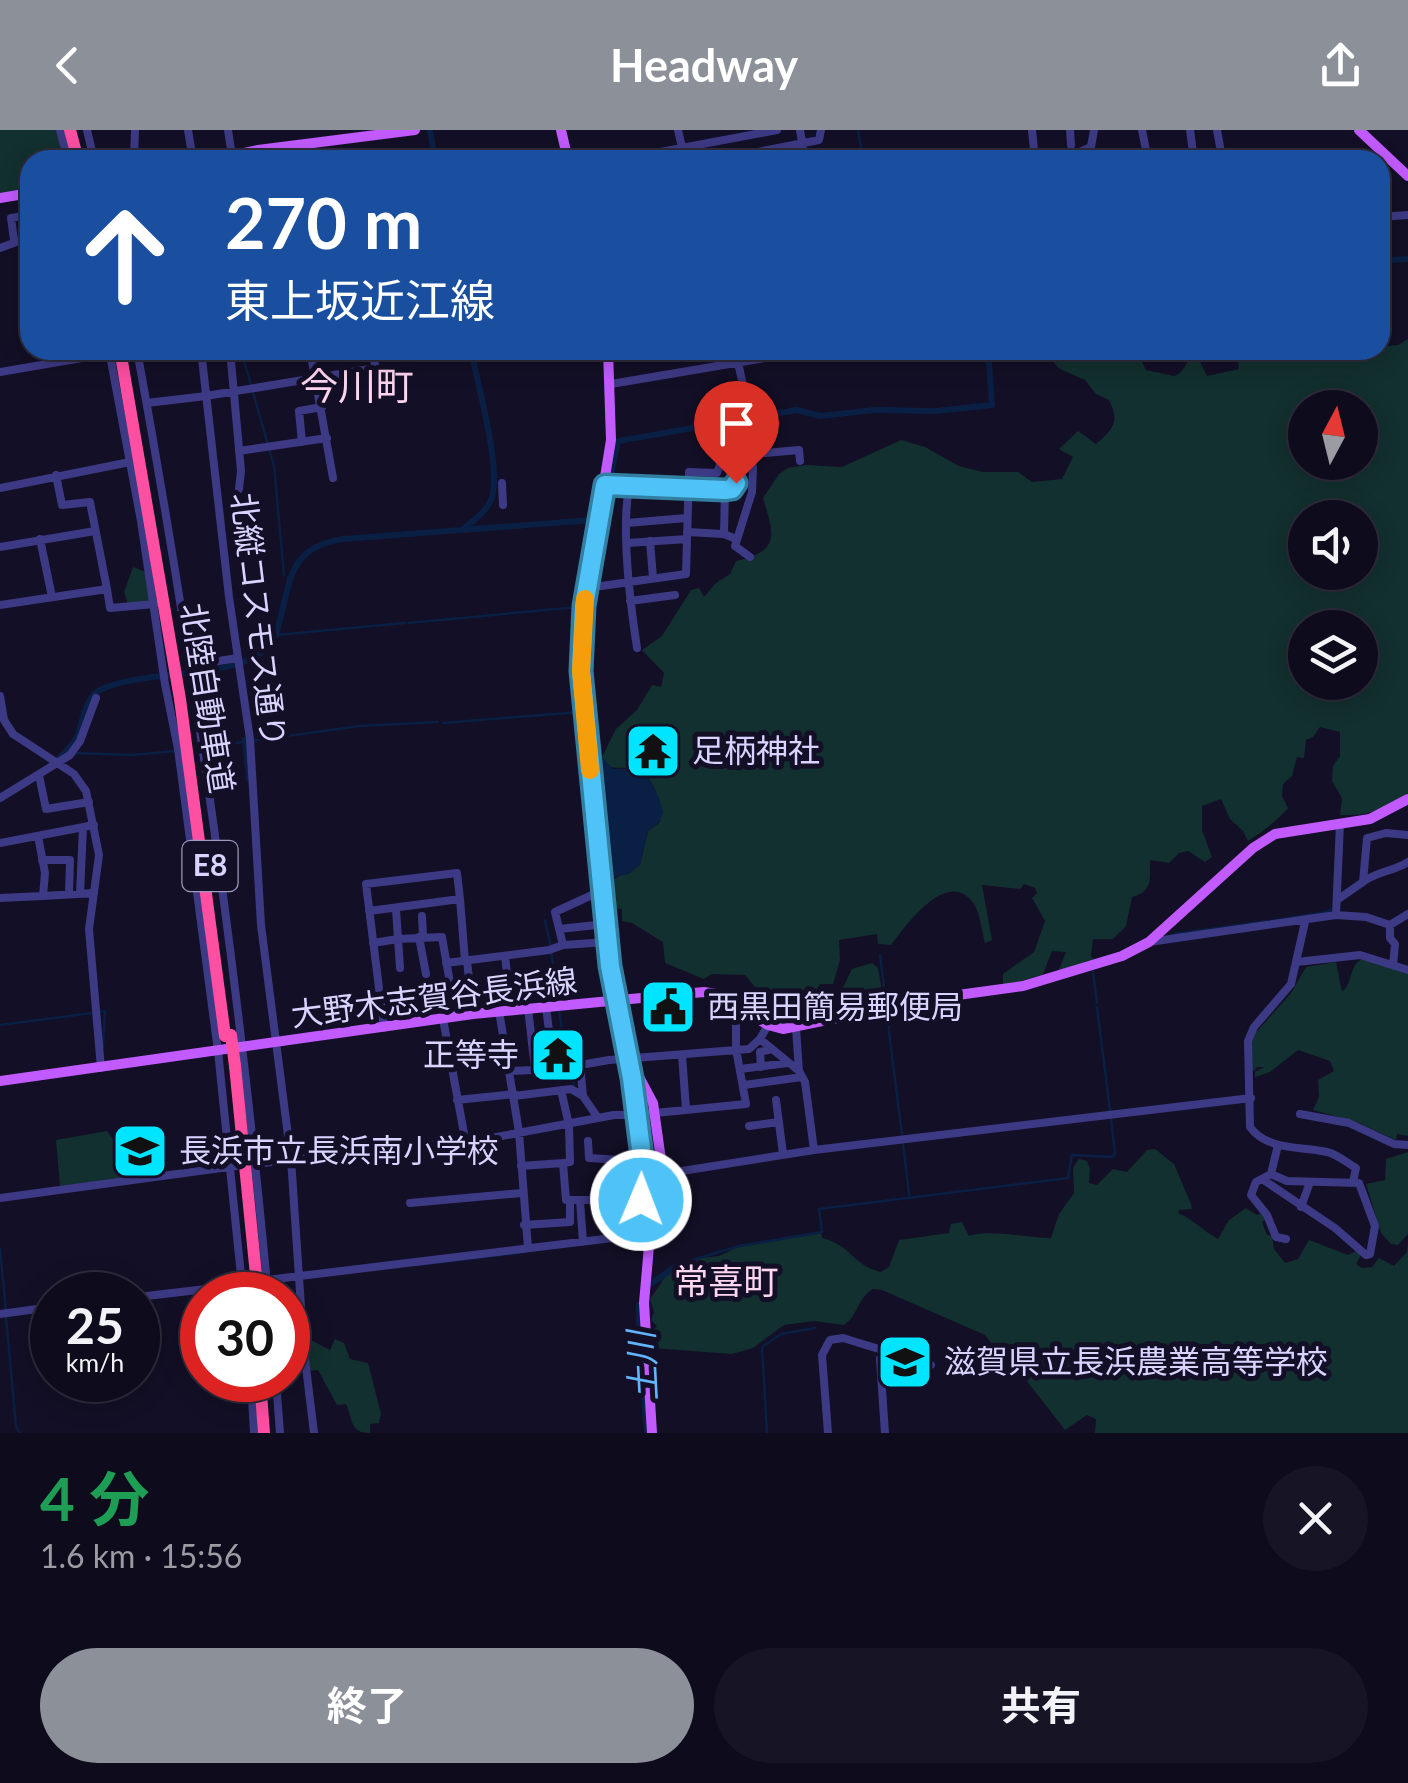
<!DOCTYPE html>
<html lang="ja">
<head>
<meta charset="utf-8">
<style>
	:root { --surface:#0e0b1c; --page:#171425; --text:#f1f3f6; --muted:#9b9ba3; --line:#2e2b3b; --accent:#8c9099 }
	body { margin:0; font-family:Lato,"Noto Sans JP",sans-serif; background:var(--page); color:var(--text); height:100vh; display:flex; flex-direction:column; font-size:38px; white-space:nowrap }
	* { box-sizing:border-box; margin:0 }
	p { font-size:32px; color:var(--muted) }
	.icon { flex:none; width:55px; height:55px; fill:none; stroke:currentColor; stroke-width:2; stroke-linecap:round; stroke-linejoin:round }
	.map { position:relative; height:1303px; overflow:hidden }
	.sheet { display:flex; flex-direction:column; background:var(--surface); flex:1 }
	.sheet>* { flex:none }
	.banner { position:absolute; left:20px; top:20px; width:1370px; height:210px; border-radius:30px; box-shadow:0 5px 25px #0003,0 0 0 2px var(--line); background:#1a4fa0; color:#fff; overflow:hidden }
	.needle { width:65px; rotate:7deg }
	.buttons { position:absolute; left:1288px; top:260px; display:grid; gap:20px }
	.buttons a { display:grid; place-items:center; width:90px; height:90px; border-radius:50%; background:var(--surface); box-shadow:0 5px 25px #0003,0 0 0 2px var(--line); font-size:50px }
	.speed { position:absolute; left:30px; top:1142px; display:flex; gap:20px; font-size:50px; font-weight:700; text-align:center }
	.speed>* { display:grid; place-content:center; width:130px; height:130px; border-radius:50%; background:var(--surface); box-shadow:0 5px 25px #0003,0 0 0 2px var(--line); line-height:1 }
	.speed small { font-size:25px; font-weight:400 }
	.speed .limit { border:15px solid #d22; background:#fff; color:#111 }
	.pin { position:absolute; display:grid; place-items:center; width:85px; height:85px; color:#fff; margin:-102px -42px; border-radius:50% 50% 50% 0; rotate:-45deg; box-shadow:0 0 10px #0007 }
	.pin .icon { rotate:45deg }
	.me { position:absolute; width:110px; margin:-55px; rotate:1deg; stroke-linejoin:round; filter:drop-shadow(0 0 8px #0008) }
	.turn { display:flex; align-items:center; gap:35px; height:210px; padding:0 40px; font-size:45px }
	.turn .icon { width:130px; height:130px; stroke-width:2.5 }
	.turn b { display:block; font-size:70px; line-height:85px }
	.round { display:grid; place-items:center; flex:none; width:105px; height:105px; border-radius:52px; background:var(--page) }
	.head { display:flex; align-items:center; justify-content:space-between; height:170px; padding:0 40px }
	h1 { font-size:60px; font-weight:700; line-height:75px; color:#1e9e55 }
	.primary-button { display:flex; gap:20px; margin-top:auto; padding:20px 40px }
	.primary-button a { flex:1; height:115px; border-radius:60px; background:var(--accent); color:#fff; font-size:40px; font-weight:700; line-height:115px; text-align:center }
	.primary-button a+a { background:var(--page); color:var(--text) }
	header { display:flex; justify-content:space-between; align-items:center; height:130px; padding:0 40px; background:var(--accent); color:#fff; font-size:45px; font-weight:700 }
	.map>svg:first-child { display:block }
	.green { fill:#12302f; fill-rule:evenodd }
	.water { fill:#0a1f44 }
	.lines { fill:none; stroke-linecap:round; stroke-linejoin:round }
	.stream { stroke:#0a1f44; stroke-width:2.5 }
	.river { stroke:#0a1f44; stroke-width:6 }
	.minor { stroke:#3d3a85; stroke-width:8 }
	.major { stroke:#c25bff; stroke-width:10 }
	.highway { stroke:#ff4fa3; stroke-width:12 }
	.highway-bridge { stroke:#ff4fa3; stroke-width:12 }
	.route-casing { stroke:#337fa1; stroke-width:25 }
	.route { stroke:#4fc3f7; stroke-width:18 }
	.slow { stroke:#f59e0b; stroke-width:18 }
	.labels { text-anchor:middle; stroke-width:10; stroke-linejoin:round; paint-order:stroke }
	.shield { fill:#130f26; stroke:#9e99be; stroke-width:2.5 }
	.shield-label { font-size:30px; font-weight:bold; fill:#d9d4ff }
	.street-label { font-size:32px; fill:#d9d4ff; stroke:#130f26 }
	.poi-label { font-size:32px; fill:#d9d4ff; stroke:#130f26; text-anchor:start }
	.neighbourhood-label { font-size:35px; fill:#ffd6f0; stroke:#130f26 }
	.water-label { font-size:35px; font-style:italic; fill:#62b6ff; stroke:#130f26 }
	.quarter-label { font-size:38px; fill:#ffd6f0; stroke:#130f26 }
</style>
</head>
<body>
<header><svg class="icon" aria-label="back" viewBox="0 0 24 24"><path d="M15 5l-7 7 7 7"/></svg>Headway<svg class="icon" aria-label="share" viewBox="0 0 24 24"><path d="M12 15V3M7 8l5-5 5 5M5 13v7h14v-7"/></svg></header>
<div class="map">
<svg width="1408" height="1303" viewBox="0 0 1408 1303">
	<rect width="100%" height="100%" fill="#130f26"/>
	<path class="green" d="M0 0H60L69 30H30V60L0 66Z
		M1408 209V663C1387 680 1368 686 1340 685L1342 668 1332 651 1333 636 1340 626V602L1320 597 1313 607 1306 610 1304 628 1297 627 1292 646 1283 654 1282 666 1288 678C1276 692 1262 702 1248 711L1243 701 1230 689 1221 669 1202 676V700L1212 727 1205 732 1188 721 1179 723 1169 733 1150 730C1150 749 1153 761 1132 767L1126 796 1113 809H1093L1091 826 1094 829 1058 842 1066 822 1052 821 1043 844 1003 857V844L1034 822 1045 791 1032 768 1037 763 1035 758 1024 754 1020 759 982 755 992 810 985 813C982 802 980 783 974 774 948 736 907 794 891 815L878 814 877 804 839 810 840 830 833 854H820L812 869 813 882 808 884 813 891 803 894H770L771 876 745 845 712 844 704 849 665 833 663 812 632 793 622 791V779L610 778 606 749H614L640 735 648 701 660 692C660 671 656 644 631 639 623 637 616 639 607 636L602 627 616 599 637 580 652 555 661 557 664 543 642 520 662 506 691 460 699 458 704 467 716 453 730 444 736 431C781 421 774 405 763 368L779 344 788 338 806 335 842 337 901 310 925 317 959 336 983 342H1018L1032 352 1062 349 1073 327 1059 319 1078 301 1096 314C1113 299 1120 292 1109 270L1096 264 1085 250 1060 239 1054 233 1052 220H1119L1139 226 1146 240 1174 246C1186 242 1186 229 1196 224L1207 246 1239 239 1238 231 1231 220H1380V217L1398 215ZM1305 278H1360V332H1305ZM1305 388H1360V442H1305ZM1305 498H1360V552H1305Z
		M133 437 148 443 153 471 128 474 124 462Z
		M1362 829 1408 844V1006L1397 1004 1396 1010 1357 992 1313 980 1319 967 1318 950 1334 941 1330 931 1298 920 1270 942 1255 947V942L1264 937H1257L1254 941 1251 938 1252 907 1291 863 1306 837 1336 832 1342 862C1353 853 1349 835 1362 829Z
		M872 833 878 838 884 873 879 877 846 883 845 879 837 881 839 866 852 839Z
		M107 1001 113 1009 127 1010 128 1021 123 1030 127 1047 60 1056 56 1010Z
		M1155 1019 1174 1034 1191 1074 1192 1079 1179 1080 1178 1083C1193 1089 1203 1101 1218 1109L1229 1090 1246 1078 1257 1085 1263 1082 1267 1089 1262 1092 1267 1105 1272 1106 1274 1119 1285 1133 1298 1129 1309 1110 1348 1125 1358 1120 1363 1122 1356 1134 1362 1138 1372 1137 1379 1128 1394 1136 1407 1122 1408 1113V1303H1095L1096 1289 1087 1285 1065 1300 1026 1250 989 1238 992 1214 985 1205 882 1160 873 1159C858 1167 858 1186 844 1195L814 1191 784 1195 753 1218 732 1224 652 1218 650 1204 657 1196 651 1190 654 1182 650 1169 665 1147 693 1129 719 1126 738 1117 821 1103 822 1108C850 1114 855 1137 881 1142L889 1137 899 1110 949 1103 951 1094 962 1092 969 1106C991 1099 1026 1108 1051 1108L1059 1084 1074 1063 1073 1038 1079 1029 1087 1031 1090 1039 1089 1053 1097 1055 1113 1039 1127 1042 1147 1020Z
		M1408 1022V1104L1398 1115 1391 1114 1381 1103 1366 1054 1385 1050 1386 1029Z
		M309 1209 330 1220 335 1209 344 1213 350 1229 368 1233 381 1284 379 1293 370 1294V1303C350 1303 353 1290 346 1274L337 1275 318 1240 309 1241 305 1214Z"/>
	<path class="water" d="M595 626 602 627 613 639C643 635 657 654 663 682L660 691 648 701 640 735 629 744 606 749Z"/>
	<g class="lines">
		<path class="stream" d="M858 0 863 30
			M241 220 274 336 284 445
			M288 447H290
			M408 493 578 477
			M276 505 405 493
			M443 593 580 582
			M207 617 360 596 438 592
			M75 623 131 625 175 621
			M545 790 551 817
			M1271 791 1326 782 1333 778
			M1174 804 1267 791
			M551 822 559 873
			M880 825 886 873
			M1093 842 1097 873
			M1097 877 1110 980
			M559 881 565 917
			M98 882 105 881 103 916
			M887 883 889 899
			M0 895 92 883
			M889 902 902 1004
			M572 939 574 956
			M903 1013 909 1065
			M643 1108 644 1122
			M0 1118 6 1181
			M679 1134 739 1116 822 1102 819 1079 1068 1048 1072 1025 1112 1027 1115 1024 1111 989
			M418 1135 526 1122V1120
			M6 1187 16 1296 20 1303
			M767 1303 762 1217 781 1204 815 1198"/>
		<path class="river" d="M430 1 435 30
			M1390 130 1408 129
			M936 281 992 275 988 220
			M611 344 618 311 797 280 820 286 875 280 933 281
			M463 399C474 390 485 383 491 370 503 343 477 252 471 220
			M245 610 249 649
			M57 630C65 623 72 616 77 607 83 592 84 568 100 560 146 538 234 551 268 517 276 510 277 500 280 490 291 446 291 417 343 409L592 390 595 383
			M652 1153 679 1134
			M639 1175V1213L647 1303"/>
		<path class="minor" d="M60 0 68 30
			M87 0 94 30
			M188 0 193 30
			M228 0 232 26
			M678 0 685 30
			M800 0 805 30
			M1032 0 1035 30
			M1070 0 1071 15
			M1142 0 1148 30
			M1190 0 1194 30
			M1217 0 1221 22
			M134 30 135 0
			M618 30 777 0
			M717 30 819 10 821 0
			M1076 30 1080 22 1091 17 1094 0
			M1380 87 1408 85
			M14 110 11 88 30 85
			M0 118 30 107
			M109 220 141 391 165 554 178 619 218 921 243 1165
			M137 220C194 533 239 848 268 1165
			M201 220 229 467 250 609 261 795 291 1029 304 1221 314 1303
			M230 220 241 341 239 359
			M310 220 333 348
			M931 220 984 224 986 220
			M0 242 111 223
			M611 254 765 228 856 220
			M147 273 206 266 376 238 371 220
			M302 312 299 281 322 277
			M749 314 765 323 799 320 800 331
			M239 321 327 308
			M744 335 753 337 752 362 735 416 750 427
			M56 345 62 375 90 372 107 459
			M502 353 503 375
			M605 355 732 359C757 322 747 261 734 220
			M629 357C621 402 630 472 637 518
			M0 358 130 332
			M627 393 686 388
			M687 402 724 404 736 409
			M724 404 725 360
			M40 409 52 467
			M650 411 653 448
			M628 413 687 409
			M0 417 95 401
			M587 458 686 444 689 342 717 343C724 326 727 299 746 294
			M630 471 675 465
			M0 475 107 459 110 478 155 474
			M192 535 238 528
			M0 566 4 590 13 604 74 644 86 661 99 725 89 799 101 938
			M39 645 46 679 89 672
			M0 668 70 625 80 611 96 568
			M0 713 94 695
			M42 730H70L69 763
			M1363 752C1375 742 1394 741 1408 732
			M80 764 83 697
			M43 766 94 763
			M0 768 43 766 45 743 38 706
			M460 769 465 831
			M1337 770 1363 752 1367 708 1386 703 1408 705
			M396 779 398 809 442 807 456 887
			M369 781 460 769 457 743 366 754 384 898
			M1336 785 1340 693
			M422 786 423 806
			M1305 792 1291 854 1254 897 1248 911 1250 997C1267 1021 1302 1016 1327 1022 1337 1024 1347 1033 1356 1038L1353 1052
			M1390 795V808L1395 814 1393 835
			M559 799 606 794
			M419 807 426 844
			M1149 812 1336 785 1366 787 1390 795 1408 784
			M373 813 398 809 400 838
			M563 815 555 782 603 760
			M505 826 511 880
			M467 831 473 884
			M1297 832 1360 825 1408 840
			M446 833 549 820 563 815 608 812
			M546 877 551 917 564 921 569 937
			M528 878 535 939
			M499 881 519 1002 528 1118
			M443 889 465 1009
			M768 895 760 909 799 941
			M796 898 799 941 805 952 814 1020
			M682 925 686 979
			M628 931 635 985 746 974 736 919V876
			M580 934 583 966
			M761 937 760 922 772 919
			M740 939 788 933
			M510 941 557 939 609 930 749 919 760 909
			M744 955 802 947
			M561 960 569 995 570 1032 563 1033
			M514 966 571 959 583 966 598 988
			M457 970 514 964
			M776 970 783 1024
			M1300 984 1349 993 1394 1014 1408 1015
			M749 996 779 992
			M588 1011 589 1028 621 1030 642 1027
			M1278 1015 1271 1044 1256 1052 1251 1065 1267 1085 1276 1107 1286 1109
			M615 1030V1062
			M254 1034 491 1008 614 985H635L644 1041 641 1070 644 1104
			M521 1036 563 1033 566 1070H592L594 1063 641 1060
			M663 1044 814 1020 1251 968
			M1262 1049 1335 1098 1366 1125 1370 1124 1375 1096 1359 1053 1287 1051 1271 1044
			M0 1068 236 1036
			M580 1070 583 1112
			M410 1073 522 1063
			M1301 1077 1310 1052
			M524 1095 570 1092V1070
			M267 1150 645 1104
			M138 1167 249 1154
			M0 1184 52 1177
			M880 1229 885 1303
			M251 1250 254 1303
			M276 1250 280 1303
			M828 1303 822 1225 830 1210 843 1208 931 1235"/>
		<path class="major" d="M561 0 568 30
			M1359 0 1408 46
			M212 30 258 20 415 0
			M0 68 30 63
			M608 220 611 310 584 476 581 541 593 680 617 880 629 928 653 973 663 1044 650 1105 644 1173 652 1303
			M0 951 473 884 704 862 716 864 768 895 783 899 936 868 1023 856 1122 826 1149 812 1253 718 1275 704 1370 689 1408 669"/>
		<path class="highway" d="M70 0 78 30
			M120 220 180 569 225 906
			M235 936 258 1165
			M260 1250 264 1303"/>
		<path class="highway-bridge" d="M231 905 235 936"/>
	</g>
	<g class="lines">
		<g class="route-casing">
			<path id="route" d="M641 1070 642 1027 632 948 610 836 581 541 584 476 605 355 725 360 732 359 736 353"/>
		</g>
		<use href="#route" class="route"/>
		<path class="slow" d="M585 469 581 541 590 640"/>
	</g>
	<defs>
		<g id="temple-square" transform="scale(2.875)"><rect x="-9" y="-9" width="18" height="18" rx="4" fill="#00e5ff" stroke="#130f26"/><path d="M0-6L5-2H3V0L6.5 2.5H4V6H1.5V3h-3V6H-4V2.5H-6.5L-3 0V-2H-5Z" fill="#111"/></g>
		<g id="civic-square" transform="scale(2.875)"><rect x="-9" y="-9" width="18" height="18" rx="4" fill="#00e5ff" stroke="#130f26"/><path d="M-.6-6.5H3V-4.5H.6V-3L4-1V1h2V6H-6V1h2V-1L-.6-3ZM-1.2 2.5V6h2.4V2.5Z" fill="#111"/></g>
		<g id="school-square" transform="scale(2.875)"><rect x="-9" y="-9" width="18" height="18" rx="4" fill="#00e5ff" stroke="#130f26"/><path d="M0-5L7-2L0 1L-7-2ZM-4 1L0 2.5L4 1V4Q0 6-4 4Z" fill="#111"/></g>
	</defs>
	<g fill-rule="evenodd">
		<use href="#temple-square" x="653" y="621"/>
		<use href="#civic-square" x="668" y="877"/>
		<use href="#temple-square" x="558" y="925"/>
		<use href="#school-square" x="140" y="1021"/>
		<use href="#school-square" x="905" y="1232"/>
	</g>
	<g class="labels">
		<rect class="shield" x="182.5" y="711" width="55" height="50" rx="8"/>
		<g class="shield-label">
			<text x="210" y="746">E8</text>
		</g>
		<g class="street-label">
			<text transform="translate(258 490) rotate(83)" y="11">北縦コスモス通り</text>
			<text transform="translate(207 568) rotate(81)" y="11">北陸自動車道</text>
			<text transform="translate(434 868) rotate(-7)" y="11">大野木志賀谷長浜線</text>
		</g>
		<g class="poi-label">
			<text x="692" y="632">足柄神社</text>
			<text x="707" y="888">西黒田簡易郵便局</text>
			<text x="519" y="936" text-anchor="end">正等寺</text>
			<text x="179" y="1032">長浜市立長浜南小学校</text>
			<text x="944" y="1243">滋賀県立長浜農業高等学校</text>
		</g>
		<g class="neighbourhood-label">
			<text x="726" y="1164">常喜町</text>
		</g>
		<g class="water-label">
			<text transform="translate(643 1236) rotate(-93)" y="12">土川</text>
		</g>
		<g class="quarter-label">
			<text x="357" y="270">今川町</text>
		</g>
	</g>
</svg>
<div class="buttons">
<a><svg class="needle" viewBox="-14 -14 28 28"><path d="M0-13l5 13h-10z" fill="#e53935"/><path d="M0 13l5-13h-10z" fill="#9b9ba3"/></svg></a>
<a><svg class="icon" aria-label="sound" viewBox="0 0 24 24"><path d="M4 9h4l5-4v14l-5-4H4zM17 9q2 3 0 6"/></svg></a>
<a><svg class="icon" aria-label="layers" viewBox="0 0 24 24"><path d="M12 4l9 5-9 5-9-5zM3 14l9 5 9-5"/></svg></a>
</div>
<div class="speed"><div>25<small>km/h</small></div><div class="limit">30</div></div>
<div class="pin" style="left:736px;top:353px;background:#d93025"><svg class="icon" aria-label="arrive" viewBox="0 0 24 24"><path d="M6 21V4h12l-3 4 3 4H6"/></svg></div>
<svg class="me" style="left:641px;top:1070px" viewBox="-20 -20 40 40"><circle r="17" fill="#4fc3f7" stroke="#fff" stroke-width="3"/><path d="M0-11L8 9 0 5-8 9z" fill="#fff"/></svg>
<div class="banner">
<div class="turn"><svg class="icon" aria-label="ahead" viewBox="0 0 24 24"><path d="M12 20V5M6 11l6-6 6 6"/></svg><div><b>270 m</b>東上坂近江線</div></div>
</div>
</div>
<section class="sheet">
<div class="head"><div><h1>4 分</h1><p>1.6 km · 15:56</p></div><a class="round"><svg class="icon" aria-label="close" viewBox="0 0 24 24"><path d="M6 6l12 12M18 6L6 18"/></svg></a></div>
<div class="primary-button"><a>終了</a><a>共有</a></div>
</section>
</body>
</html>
